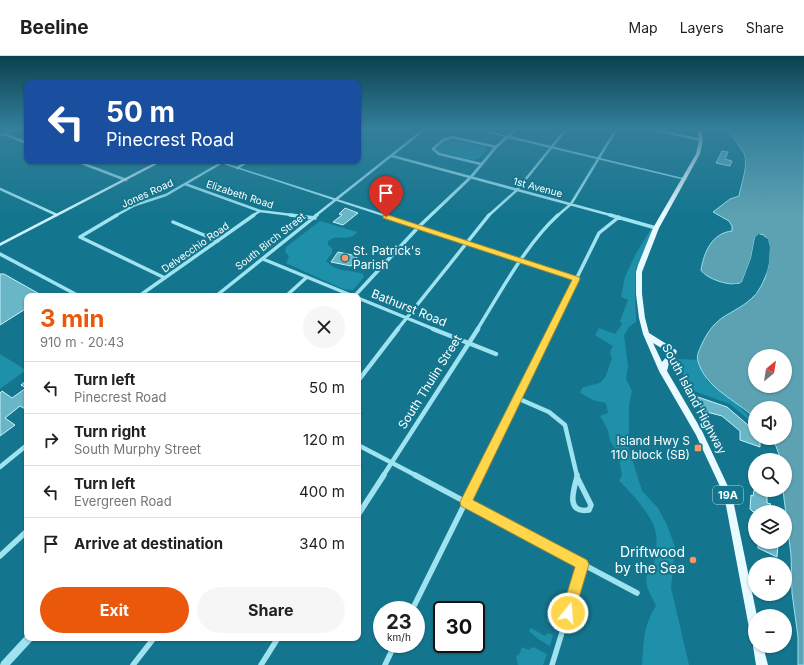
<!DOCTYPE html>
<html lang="en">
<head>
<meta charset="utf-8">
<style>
	:root { --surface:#fff; --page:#f6f6f6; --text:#202124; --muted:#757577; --line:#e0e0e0; --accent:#ea580c }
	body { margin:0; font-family:Inter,sans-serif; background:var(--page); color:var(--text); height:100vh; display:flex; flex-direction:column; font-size:15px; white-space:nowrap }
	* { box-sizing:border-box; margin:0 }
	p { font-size:13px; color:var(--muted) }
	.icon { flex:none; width:22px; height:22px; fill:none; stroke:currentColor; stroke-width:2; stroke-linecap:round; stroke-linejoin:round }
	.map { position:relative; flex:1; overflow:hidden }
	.sheet { position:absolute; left:24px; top:237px; width:337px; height:348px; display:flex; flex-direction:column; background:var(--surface); border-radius:8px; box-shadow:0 1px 3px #0004 }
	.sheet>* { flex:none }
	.banner { position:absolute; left:24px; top:24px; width:337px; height:84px; border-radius:8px; box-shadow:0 1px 3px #0004; background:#1a4fa0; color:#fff; overflow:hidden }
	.needle { width:26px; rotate:30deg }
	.tools { position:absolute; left:748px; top:293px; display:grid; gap:8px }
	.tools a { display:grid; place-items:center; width:44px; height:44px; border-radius:50%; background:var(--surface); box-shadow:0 1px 3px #0004; font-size:20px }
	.speed { position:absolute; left:373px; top:545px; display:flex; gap:8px; font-size:20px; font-weight:700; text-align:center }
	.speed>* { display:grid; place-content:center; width:52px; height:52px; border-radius:50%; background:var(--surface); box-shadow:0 1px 3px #0004; line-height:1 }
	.speed small { font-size:10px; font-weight:400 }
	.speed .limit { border:2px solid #111; border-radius:6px; background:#fff; color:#111 }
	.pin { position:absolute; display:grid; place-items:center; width:34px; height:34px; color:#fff; margin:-41px -17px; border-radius:50% 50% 50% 0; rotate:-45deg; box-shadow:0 0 4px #0007 }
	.pin .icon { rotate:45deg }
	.me { position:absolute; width:44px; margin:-22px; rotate:17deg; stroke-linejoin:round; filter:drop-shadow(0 0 3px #0008) }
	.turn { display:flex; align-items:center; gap:14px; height:84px; padding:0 16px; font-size:18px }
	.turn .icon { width:52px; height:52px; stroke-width:2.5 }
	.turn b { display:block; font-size:28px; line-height:34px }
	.round { display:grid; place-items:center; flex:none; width:42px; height:42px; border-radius:21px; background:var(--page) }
	.headline { display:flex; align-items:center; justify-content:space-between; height:68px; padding:0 16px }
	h1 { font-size:24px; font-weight:700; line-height:30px; color:var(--accent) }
	.primary-button { display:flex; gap:8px; margin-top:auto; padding:8px 16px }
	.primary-button a { flex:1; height:46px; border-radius:24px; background:var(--accent); color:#fff; font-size:16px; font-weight:700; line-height:46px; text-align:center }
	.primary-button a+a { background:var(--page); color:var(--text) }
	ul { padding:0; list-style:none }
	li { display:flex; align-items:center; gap:12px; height:52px; padding:0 16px; border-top:1px solid var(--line) }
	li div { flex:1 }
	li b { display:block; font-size:15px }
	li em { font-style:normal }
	header { display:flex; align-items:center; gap:24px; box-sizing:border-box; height:56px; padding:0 20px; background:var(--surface); border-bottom:1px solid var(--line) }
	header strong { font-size:19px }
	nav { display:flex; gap:22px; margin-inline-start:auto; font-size:14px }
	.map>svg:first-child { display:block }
	.green { fill:#1f90aa }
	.water { fill:#5da2b2; stroke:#91e3f3; fill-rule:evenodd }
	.pier { fill:#14768e }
	.building { fill:#69b6c7; stroke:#c5f2fc }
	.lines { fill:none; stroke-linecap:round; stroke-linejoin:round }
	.minor-far3 { stroke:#9fe2f0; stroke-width:2.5 }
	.minor-far2 { stroke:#9fe2f0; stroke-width:3.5 }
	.minor-far1 { stroke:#9fe2f0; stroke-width:4.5 }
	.minor { stroke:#9fe2f0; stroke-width:5.5 }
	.tertiary { fill:#9fe2f0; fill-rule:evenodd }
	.secondary { fill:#cdf2fb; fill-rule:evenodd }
	.primary { fill:#e8f9ff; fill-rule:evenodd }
	.route { fill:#ffd54a; stroke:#a68a30 }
	.poi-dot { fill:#ff965e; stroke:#14768e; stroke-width:1.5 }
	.labels { text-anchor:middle; stroke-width:4; stroke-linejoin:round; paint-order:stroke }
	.far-street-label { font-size:10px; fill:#fff; stroke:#14768e }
	.shield { fill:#14768e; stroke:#b8d6dd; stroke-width:1 }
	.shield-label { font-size:11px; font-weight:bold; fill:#fff }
	.poi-label { font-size:12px; fill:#fff; stroke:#14768e; text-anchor:start }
	.street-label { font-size:12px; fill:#fff; stroke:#14768e }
	.near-poi-label { font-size:14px; fill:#fff; stroke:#14768e; text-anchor:end }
</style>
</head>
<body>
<header>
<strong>Beeline</strong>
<nav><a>Map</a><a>Layers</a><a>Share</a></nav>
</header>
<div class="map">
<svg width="804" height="609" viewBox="0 0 804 609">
	<rect width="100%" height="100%" fill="#14768e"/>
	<path class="green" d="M451 83 484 91 487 94 478 103 473 104 439 96 436 94 445 84Z
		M320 165 357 176C349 187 337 177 328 185V189L332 192V197L326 205C337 217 350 213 363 218L364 221 353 234 343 233 286 207 289 200 285 196 286 191Z
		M651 173 653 175 636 212 635 235 636 266 629 271 624 279 628 310 626 323 632 335 629 348V376L627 387 642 435 658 452 667 469 675 491 671 532 689 609H642C644 586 643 570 656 550 649 534 639 524 654 509 655 499 658 488 656 478 654 461 631 436 619 425L622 419 618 397 610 385 608 374 600 360 608 357 606 347 593 344 580 337 582 332C588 329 596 329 601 326 608 321 608 310 612 303L610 296 613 290 595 279 599 272 615 278 622 268 620 265 628 244 621 241 625 221 635 199Z
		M0 298 26 314 0 333Z
		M678 303 698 304 707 325 725 336 755 366V369L730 348 691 334 676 305Z
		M549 552 558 553 560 556 556 570 547 566V553Z
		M531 572 545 580 547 577 553 579 550 590 538 583 529 575Z
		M522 591 529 594 533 591 547 598 543 609H518L516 600 519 599Z"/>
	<path class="water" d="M726 72H804V609H798V581L792 537 791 499 783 434H785V404H781L773 382H785V352H755V362C736 344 705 332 698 305 696 300 699 295 701 290 706 279 712 269 722 262 734 254 745 250 755 239 764 228 769 214 769 200 770 191 770 183 762 178L755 181 751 202 742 226C733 232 706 223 701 214 704 196 712 177 732 175V170L729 165 713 156 730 143 739 140C741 128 749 108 744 97ZM755 300H785V330H755Z"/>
	<path class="pier" d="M759 178 768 183 770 191 769 207 767 216 755 239 753 238 766 215 767 207 768 192 766 184 761 180 757 181 753 202 743 227 739 230 732 228H739L742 226 751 202 755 181Z"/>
	<path class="building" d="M722 95 728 96 725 103 732 105 730 110 716 107Z
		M345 152 358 157 343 169 333 166 342 159 339 158Z
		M338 196 352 199 354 197 359 198 351 210 331 206Z
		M0 218H4L43 240H27V252L0 269Z
		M27 324V354L20 350 5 362 15 369 0 380V337L2 335 12 342 26 332 21 329Z
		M695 340 727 351 755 375V382H760V391L740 384V375L722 360 703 355Z
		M754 434H767V447L771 448 768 451V456H753L750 453 751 439 753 440Z
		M758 486H775L778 489 777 501 758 492Z"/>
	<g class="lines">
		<path class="minor-far3" d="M646 72 701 84
			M4 78 27 87
			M392 100 614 160
			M76 105 126 124
			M481 108 439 98 433 93 443 84 452 81 496 91
			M237 112 249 105
			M185 128 260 155 300 160
			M0 133 57 159
			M115 160 135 149 166 139 221 107
			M252 160 260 155
			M315 160 426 72
			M488 160 517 134 567 72
			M557 160 571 148 617 72"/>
		<path class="minor-far2" d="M290 159 315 162
			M610 159 656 172
			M173 166 218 185
			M419 171 577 223
			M80 181 117 159
			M80 181 165 222
			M0 198 79 240
			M263 203 353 240
			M139 240 254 159
			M216 240 317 159
			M286 240 307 221
			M358 242 436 274
			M397 274 489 159
			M477 274C500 237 526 188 558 159
			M551 274 599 177 619 161"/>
		<path class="minor-far1" d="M433 273 496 298
			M358 325 398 273
			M517 342 549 356 565 369 577 420
			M358 389 417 420
			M0 411 27 389
			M383 420 478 273
			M478 420 552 273"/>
		<path class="minor" d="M415 419 637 537
			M577 419V421
			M577 421 591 449 589 454C566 458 573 435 577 421Z
			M358 459 384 419
			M0 500 27 475
			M412 554 479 419
			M133 609 154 582
			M261 609 278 582
			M385 609 395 588
			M552 609 583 508"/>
		<path class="tertiary" d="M15 72H20L0 81V79Z
			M476 72 507 80 515 72H518L510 80 687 123 685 124 508 82 497 92 472 122 420 172 357 240H352L416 171 214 105H219L418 169 470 120 495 90 505 81 469 72Z
			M26 579H27V582H33L32 585 10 609H0L1 606Z"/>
		<path class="secondary" d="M158 105H163L0 190V187Z"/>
		<path class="primary" d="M697 72H701L703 84 700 98 659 172 642 216V238L645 262 649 277 676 294 677 296 669 307 667 315 702 375 732 439 757 560H755V582L751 581 750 577 724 439 696 379 659 315 643 278 639 262 636 238V216L638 209 653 172 696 98 699 84ZM653 287 670 297 662 306Z
			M754 586H755V590H763L768 609H756L753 590Z"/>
	</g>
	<linearGradient id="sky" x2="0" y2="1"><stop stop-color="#0b414e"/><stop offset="0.46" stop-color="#347f9b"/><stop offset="1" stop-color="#347f9b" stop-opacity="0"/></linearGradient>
	<rect width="804" height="158" fill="url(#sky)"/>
	<path class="route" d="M383 159H388L579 221 580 223 473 444 587 504 589 508 573 562 568 564 563 562 561 557 575 511 461 450 460 446 572 224 383 162Z"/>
	<g class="poi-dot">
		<circle cx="345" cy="202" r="4"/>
		<rect x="694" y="388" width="8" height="8" rx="2"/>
		<circle cx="693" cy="504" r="4"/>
	</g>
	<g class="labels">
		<g class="far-street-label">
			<text transform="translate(538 131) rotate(15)" y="4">1st Avenue</text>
			<text transform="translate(147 137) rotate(-24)" y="4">Jones Road</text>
			<text transform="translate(240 138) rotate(18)" y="4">Elizabeth Road</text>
			<text transform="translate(270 185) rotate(-38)" y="4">South Birch Street</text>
			<text transform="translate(195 191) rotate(-35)" y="4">Delvecchio Road</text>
		</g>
		<rect class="shield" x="713" y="430" width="30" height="18" rx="3"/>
		<g class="shield-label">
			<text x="728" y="443">19A</text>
		</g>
		<g class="poi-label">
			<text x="353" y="199">St. Patrick's<tspan x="353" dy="14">Parish</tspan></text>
			<text x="690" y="389" text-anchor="end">Island Hwy S<tspan x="690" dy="14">110 block (SB)</tspan></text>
		</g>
		<g class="street-label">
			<text transform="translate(409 252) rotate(22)" y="4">Bathurst Road</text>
			<text transform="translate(430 326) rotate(-58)" y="4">South Thulin Street</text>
			<text transform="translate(694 343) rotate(62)" y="4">South Island Highway</text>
		</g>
		<g class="near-poi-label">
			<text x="685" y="501">Driftwood<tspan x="685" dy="16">by the Sea</tspan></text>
		</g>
	</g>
</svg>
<div class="tools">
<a><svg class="needle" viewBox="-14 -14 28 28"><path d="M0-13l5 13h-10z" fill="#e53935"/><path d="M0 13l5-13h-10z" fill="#757577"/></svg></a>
<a><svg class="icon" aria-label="sound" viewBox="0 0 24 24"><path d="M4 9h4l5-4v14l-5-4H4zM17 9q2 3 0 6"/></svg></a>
<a><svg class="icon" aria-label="search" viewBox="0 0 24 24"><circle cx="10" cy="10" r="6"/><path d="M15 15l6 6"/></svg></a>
<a><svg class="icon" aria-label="layers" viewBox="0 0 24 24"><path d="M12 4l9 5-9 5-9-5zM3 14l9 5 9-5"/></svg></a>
<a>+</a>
<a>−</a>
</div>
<div class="speed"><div>23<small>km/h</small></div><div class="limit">30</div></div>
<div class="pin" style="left:386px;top:161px;background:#d93025"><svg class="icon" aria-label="arrive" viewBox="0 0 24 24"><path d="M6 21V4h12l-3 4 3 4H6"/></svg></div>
<svg class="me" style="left:568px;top:557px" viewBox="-20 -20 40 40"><circle r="17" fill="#ffd54a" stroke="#fff" stroke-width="3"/><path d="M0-11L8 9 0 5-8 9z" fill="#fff"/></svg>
<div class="banner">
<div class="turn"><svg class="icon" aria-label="left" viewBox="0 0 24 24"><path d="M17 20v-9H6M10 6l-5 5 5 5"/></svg><div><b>50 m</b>Pinecrest Road</div></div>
</div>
<section class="sheet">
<div class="headline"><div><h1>3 min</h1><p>910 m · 20:43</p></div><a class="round"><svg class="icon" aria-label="close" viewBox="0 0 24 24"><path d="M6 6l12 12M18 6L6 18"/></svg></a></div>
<ul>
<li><svg class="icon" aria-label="left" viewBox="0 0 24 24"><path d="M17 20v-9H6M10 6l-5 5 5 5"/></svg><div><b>Turn left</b><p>Pinecrest Road</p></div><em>50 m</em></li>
<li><svg class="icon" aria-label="right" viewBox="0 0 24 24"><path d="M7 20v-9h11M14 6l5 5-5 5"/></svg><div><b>Turn right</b><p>South Murphy Street</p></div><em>120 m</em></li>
<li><svg class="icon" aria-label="left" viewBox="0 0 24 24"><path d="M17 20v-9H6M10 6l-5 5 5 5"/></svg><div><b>Turn left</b><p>Evergreen Road</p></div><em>400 m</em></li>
<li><svg class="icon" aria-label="arrive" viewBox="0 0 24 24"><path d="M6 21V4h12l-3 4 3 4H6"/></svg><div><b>Arrive at destination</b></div><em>340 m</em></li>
</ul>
<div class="primary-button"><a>Exit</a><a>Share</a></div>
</section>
</div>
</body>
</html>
